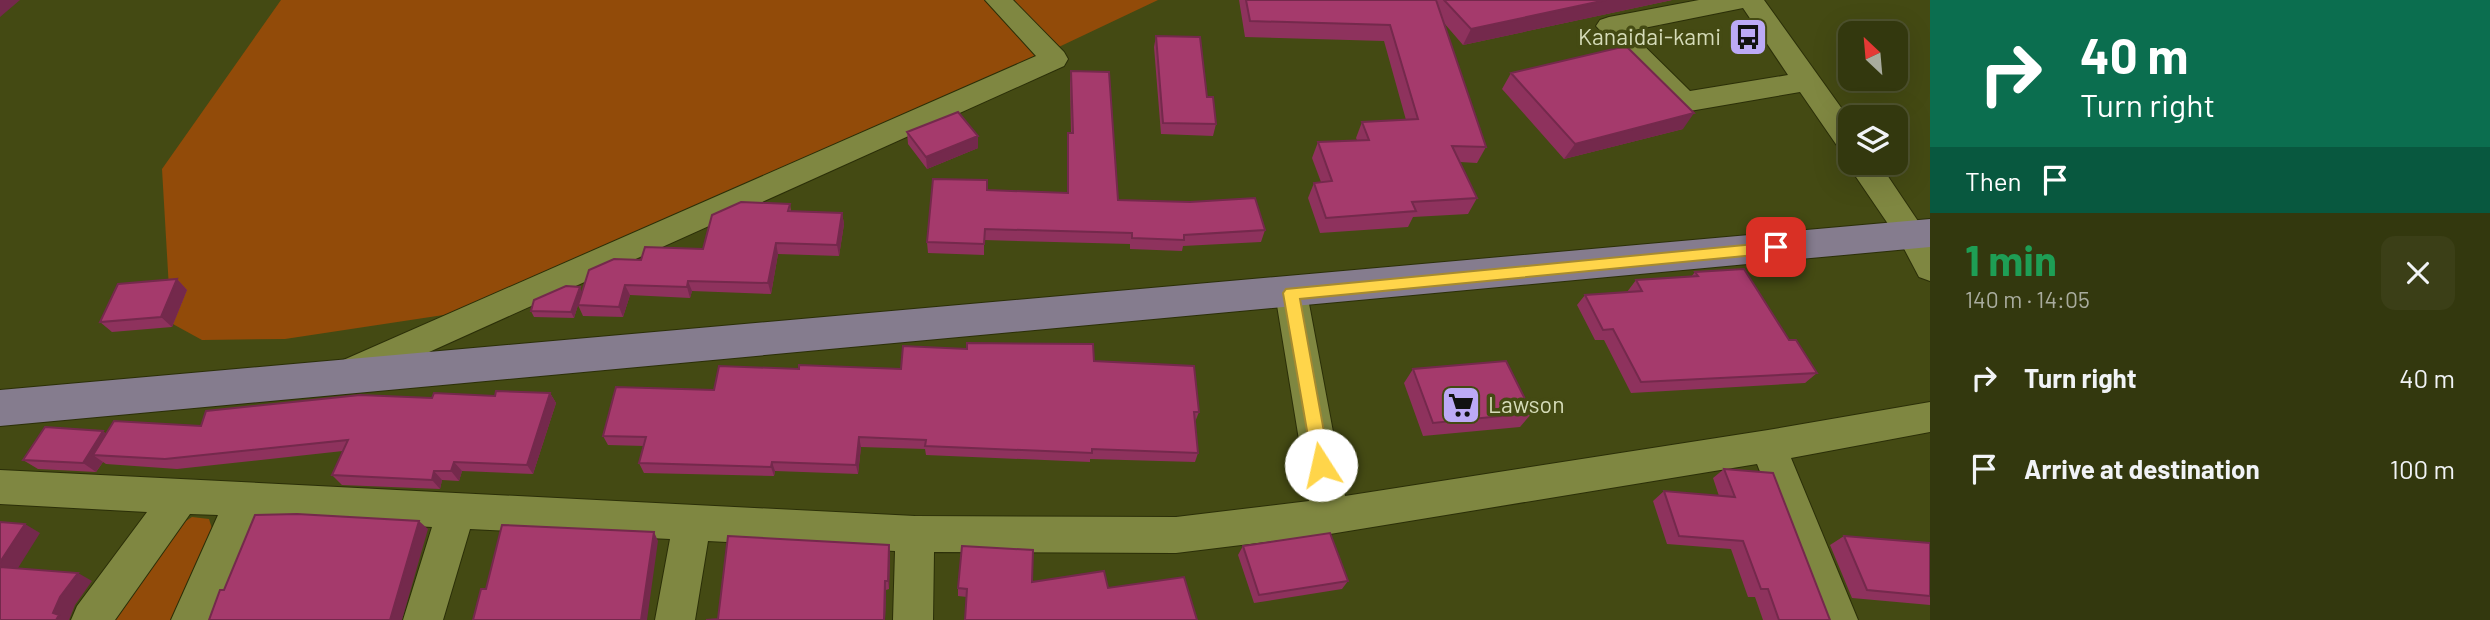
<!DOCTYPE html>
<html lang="en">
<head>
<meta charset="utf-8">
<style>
	:root { --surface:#33380e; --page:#3b3f17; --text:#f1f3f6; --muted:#a9ac9e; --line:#4e522e }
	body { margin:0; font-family:Barlow,sans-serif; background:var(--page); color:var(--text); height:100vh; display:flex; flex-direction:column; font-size:26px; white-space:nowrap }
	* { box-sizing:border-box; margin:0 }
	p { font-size:23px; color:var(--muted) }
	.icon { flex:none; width:38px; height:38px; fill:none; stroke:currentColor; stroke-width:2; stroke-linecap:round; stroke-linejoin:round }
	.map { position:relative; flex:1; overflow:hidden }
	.sheet { display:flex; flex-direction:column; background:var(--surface); width:560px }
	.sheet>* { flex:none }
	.top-card { background:#0b6e4f; color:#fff; overflow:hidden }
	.needle { width:46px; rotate:334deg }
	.buttons { position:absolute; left:1838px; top:21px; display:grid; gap:14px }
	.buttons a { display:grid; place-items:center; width:70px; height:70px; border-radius:14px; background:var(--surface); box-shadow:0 7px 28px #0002,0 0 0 2px var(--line); font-size:35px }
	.pin { position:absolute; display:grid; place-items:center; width:60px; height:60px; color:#fff; margin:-30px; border-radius:14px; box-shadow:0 4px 10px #0006 }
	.me { position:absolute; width:77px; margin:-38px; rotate:350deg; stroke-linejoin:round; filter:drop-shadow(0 0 5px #0008) }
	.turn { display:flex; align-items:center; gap:24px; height:147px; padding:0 35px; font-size:32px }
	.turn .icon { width:91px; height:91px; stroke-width:2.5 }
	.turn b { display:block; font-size:49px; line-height:60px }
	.then { display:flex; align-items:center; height:66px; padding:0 35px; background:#0003; gap:14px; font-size:26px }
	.round { display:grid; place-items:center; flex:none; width:74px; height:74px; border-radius:14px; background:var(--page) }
	.head { display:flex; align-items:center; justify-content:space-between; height:119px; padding:0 35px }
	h1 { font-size:42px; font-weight:700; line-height:52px; color:#1e9e55 }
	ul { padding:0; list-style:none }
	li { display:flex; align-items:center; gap:21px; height:91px; padding:0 35px }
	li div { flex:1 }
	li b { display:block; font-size:26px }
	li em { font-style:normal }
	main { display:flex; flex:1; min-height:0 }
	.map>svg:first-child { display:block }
	.green { fill:#924b09 }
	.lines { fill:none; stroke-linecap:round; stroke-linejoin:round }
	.minor-casing { stroke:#2b2f08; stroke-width:2 }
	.major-casing { stroke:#2b2f08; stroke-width:2 }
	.minor { fill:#7f8741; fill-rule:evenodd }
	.major { fill:#857c8e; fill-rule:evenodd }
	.wall { fill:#8e325d }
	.shaded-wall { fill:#74294c }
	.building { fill:#a53a6c; stroke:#74294c; stroke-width:2 }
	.route { fill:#ffd54a; stroke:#a68a30; stroke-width:2 }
	.labels { text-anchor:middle; stroke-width:7; stroke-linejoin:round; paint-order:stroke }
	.poi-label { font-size:23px; fill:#d6dcb9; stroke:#444a13; text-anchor:end }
</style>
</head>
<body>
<main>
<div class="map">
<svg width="1930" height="620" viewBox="0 0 1930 620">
	<rect width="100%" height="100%" fill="#444a13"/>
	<path class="green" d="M281 0H1158L843 149 470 311 285 339 202 340 171 323 162 169Z
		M192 517 209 519 214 535 174 620H113L166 534Z"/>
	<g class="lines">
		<g class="minor-casing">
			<path id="minor" d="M985 0H1013L1064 52 1068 59 1064 66 356 385 344 390 332 385 327 375 332 365 1036 56Z
				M1699 0H1764L1850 120V153L1840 150 1800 92 1684 112 1674 109 1596 26 1600 20 1609 17ZM1743 8 1788 75 1690 91 1629 31Z
				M1850 160V163H1879L1930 239V281L1919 277 1901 243 1852 171 1848 163Z
				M1291 280 1303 284 1307 293 1345 496 1768 430 1930 402V432L1791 458 1858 620H1818L1757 464 1330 534 1176 553 934 552 933 620H893L895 551 708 541 695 620H655L670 539 470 529 443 620H403L432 527 256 517 211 620H171L218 515 190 514 115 620H71L77 606 147 512 0 504V470L915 516 1176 517 1309 501 1275 293 1279 284Z"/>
		</g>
		<g class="major-casing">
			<path id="major" d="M1930 219V247L0 426V390Z"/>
		</g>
		<use href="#minor" class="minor"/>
		<use href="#major" class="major"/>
	</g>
	<path class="wall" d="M1239 0H1672L1463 45 1444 23 1486 147 1477 163 1460 162 1477 198 1468 214 1413 217 1408 227 1320 233 1308 198 1314 183 1321 182 1312 158 1318 142 1357 140 1356 138 1362 122 1406 120 1384 41 1245 37Z
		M1156 36 1207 97 1216 124 1213 136 1161 134 1154 47Z
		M1071 71 1118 200 1265 230 1261 242 1183 246 1182 251 1130 249V244L984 240V255L928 253 927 242 987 190 1067 193V144L1068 133H1071L1070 83Z
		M1511 73 1683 129 1564 159 1502 89Z
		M907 132 978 136V148L927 169 908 144Z
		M790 204 791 211 842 213 844 224 839 256 778 254 771 294 692 291 690 298 630 295 623 317 583 316 578 305 574 318 534 317 531 311 582 292 641 260 703 249Z
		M1695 272 1789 340 1817 373 1805 383 1631 393 1604 340H1595L1577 305 1585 295 1627 292 1636 280 1691 277Z
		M177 279 187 290 172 327 112 332 100 322Z
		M967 349 1094 361 1199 412 1195 422 1198 453 1195 462 1090 459V462L926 455 925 449 861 447 858 474 775 471 774 476 644 473 639 463 644 446 608 445 603 436 714 390 799 369H901Z
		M1413 369 1532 413 1520 427 1423 436 1404 383Z
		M550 393 556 403 533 474 462 471 459 481 442 480 440 489 342 485 332 475 343 451 177 469 106 464 103 462 96 472 38 469 23 460 107 433 201 426 495 396Z
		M1724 469 1830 620H1763L1755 597H1748L1731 549 1667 544 1653 501 1664 491 1719 496 1713 478Z
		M1844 536 1930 543V605L1852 598 1830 545Z
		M1243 546 1348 581 1342 589 1254 603 1238 555Z
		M890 553 889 589 886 590 885 620 718 619Z
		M1032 582 1108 588 967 597 958 596V588Z"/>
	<path class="shaded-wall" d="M0 0H20L0 17Z
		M1606 0H1672L1463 45 1471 29Z
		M1694 113 1683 129 1564 159 1575 144Z
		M978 136V148L927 169 926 157Z
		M842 213 844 224 839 256 837 245Z
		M776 243 778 254 771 294 768 283Z
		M177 279 187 290 172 327 161 317Z
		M688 281 692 291 690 298 687 287Z
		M625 285 630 295 623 317 619 307Z
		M580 287 582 293 574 318 571 312Z
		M550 393 556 403 533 474 527 465Z
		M103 431 116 441 93 455 103 462 96 472 83 463Z
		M859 437 861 447 858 474 856 465Z
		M454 462 462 471 459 481 451 471Z
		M772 462 775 471 774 476 771 467Z
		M434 471 442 480 440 489 432 480Z
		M419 521 428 529 402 620H390Z
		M25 524 40 533 13 576 0 569V562Z
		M654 532 658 541 647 620H641Z
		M889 545 890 553 889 589 888 581Z
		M78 573 92 581 75 605 69 620H56L53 613 60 597Z
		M885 581 886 590 885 620H884Z"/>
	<path class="building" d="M1246 0H1436L1486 147 1452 146 1477 198 1412 202 1416 211 1326 218 1314 183 1332 181 1318 142 1369 140 1362 122 1418 119 1390 25 1250 21Z
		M1444 0H1606L1471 29Z
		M1156 36 1200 37 1207 97H1213L1216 124 1163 123Z
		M1626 46 1694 113 1575 144 1511 73Z
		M1071 71 1109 72 1118 200 1190 202 1255 198 1265 230 1184 235V240L1132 238V233L985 229 984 244 927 242 933 179 987 180V190L1068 193V133H1073Z
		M958 112 978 136 926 157 907 132Z
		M741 202 790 204 788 211 842 213 837 245 776 243 768 283 688 281 687 287 625 285 619 307 578 305 589 270 614 259 641 260 645 247 703 249 712 215Z
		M1744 269 1789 340H1796L1817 373 1641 382 1613 329 1603 330 1585 295 1642 291 1636 280 1698 276 1695 272Z
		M177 279 161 317 100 322 118 284Z
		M566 286 580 287 571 312 531 311 534 300Z
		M967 343 1093 344 1094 361 1194 366 1199 412H1194L1198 453 1092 449V453L925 446 926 440 859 437 856 465 772 462 771 467 639 463 646 437 603 436 616 387 714 390 719 366 799 369V365L901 369 903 346 967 349Z
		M1506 361 1532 413 1433 423 1413 369Z
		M496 391 550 393 527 465 454 462 451 471H434L432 480 332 475 348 440 165 459 93 455 114 421 201 426 206 411 360 395 432 398 434 393 495 396Z
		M45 427 103 431 83 463 23 460Z
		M1724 469 1773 473 1830 620H1779L1768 589H1761L1743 541 1679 536 1664 491 1735 497Z
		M297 514 419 521 390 620H209L220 590H224L255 515Z
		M0 522 25 524 0 562Z
		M502 525 654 532 641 620H473L481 589H486Z
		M1330 533 1348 581 1259 595 1243 546Z
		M728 536 889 545 888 581H885L884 620H706L718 619Z
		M1844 536 1930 543V596L1867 590Z
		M962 546 1033 550 1032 582 1104 571 1108 588 1184 577 1197 620H965L967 589 958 588Z
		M0 567 78 573 60 597 53 613 59 615 56 620H0Z"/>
	<path class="route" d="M1776 242 1784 247 1776 253 1300 299 1330 465 1327 471 1321 473 1314 471 1283 293 1286 289Z"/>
	<defs>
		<g id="bus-square" transform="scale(2.0125)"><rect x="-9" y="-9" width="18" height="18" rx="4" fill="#bcaaf6" stroke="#444a13"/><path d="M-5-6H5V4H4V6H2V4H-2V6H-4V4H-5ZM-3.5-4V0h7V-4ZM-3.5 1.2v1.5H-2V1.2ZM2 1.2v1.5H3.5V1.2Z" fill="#111"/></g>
		<g id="supermarket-square" transform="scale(2.0125)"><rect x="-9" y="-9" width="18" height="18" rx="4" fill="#bcaaf6" stroke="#444a13"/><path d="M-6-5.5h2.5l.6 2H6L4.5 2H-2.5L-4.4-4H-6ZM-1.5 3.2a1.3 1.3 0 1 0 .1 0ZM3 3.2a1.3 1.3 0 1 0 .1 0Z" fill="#111"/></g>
	</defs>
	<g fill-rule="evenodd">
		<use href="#bus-square" x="1748" y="37"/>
		<use href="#supermarket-square" x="1461" y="405"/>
	</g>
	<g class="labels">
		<g class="poi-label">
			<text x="1721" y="45">Kanaidai-kami</text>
			<text x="1488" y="413" text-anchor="start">Lawson</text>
		</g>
	</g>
</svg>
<div class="buttons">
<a><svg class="needle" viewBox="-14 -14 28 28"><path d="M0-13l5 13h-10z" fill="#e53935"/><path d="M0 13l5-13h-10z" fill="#a9ac9e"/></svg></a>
<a><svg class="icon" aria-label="layers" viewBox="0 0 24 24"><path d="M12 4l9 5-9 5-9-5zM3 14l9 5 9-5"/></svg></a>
</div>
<div class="pin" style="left:1776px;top:247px;background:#d93025"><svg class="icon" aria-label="arrive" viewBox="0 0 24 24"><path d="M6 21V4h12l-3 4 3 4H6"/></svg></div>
<svg class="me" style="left:1321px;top:465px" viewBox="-20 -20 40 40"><circle r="19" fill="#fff"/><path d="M0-13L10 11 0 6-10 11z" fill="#ffd54a"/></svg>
</div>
<section class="sheet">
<div class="top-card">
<div class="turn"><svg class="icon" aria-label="right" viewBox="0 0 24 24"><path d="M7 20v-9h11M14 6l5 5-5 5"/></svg><div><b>40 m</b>Turn right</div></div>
<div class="then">Then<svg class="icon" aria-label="arrive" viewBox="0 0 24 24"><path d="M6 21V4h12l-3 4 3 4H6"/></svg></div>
</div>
<div class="head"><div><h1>1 min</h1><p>140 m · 14:05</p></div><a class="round"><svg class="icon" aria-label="close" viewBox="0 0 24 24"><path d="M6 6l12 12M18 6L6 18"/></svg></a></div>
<ul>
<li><svg class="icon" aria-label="right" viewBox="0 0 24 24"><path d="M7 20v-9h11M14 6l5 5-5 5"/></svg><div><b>Turn right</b></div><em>40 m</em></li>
<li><svg class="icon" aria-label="arrive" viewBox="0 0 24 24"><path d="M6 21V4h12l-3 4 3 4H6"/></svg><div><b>Arrive at destination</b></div><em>100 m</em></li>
</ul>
</section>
</main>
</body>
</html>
